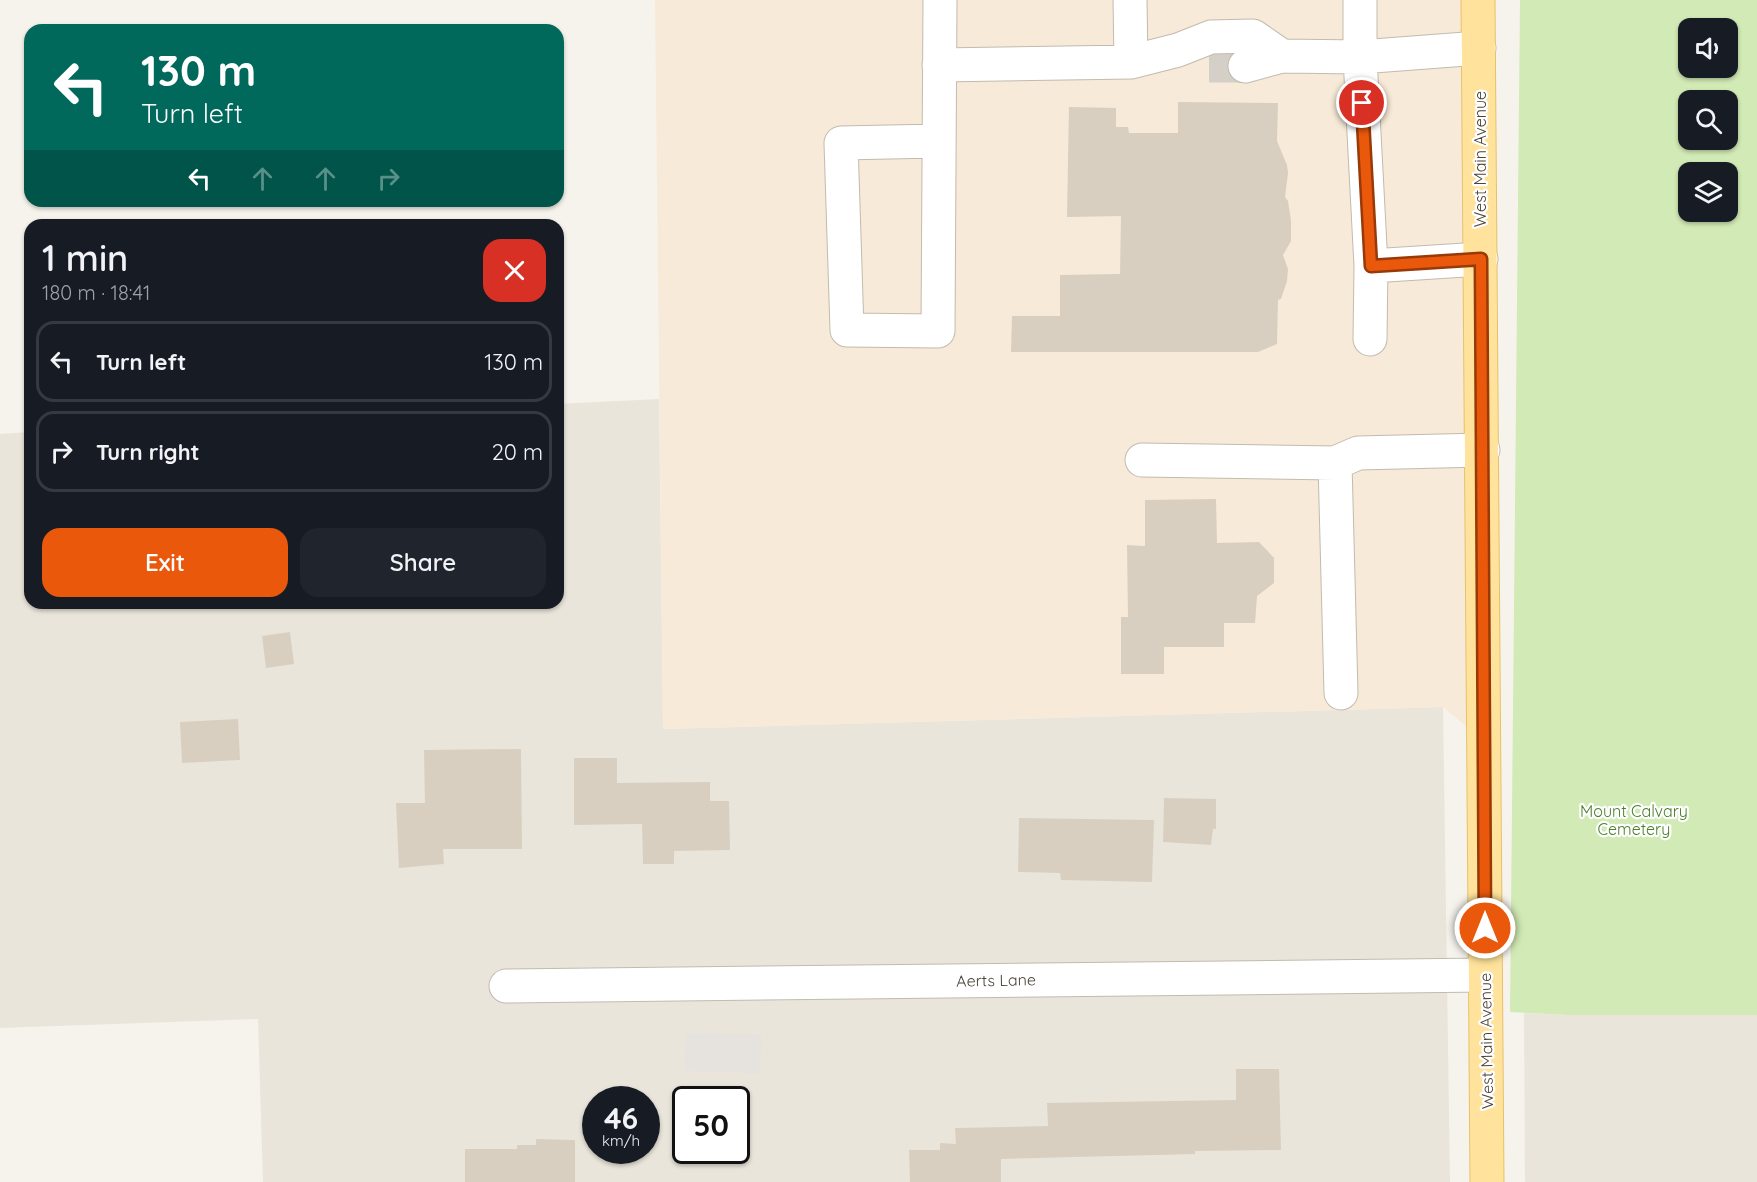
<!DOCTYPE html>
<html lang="en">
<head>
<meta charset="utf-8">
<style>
	:root { --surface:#171b24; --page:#20242c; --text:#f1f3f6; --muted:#9ea1a6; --line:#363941; --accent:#ea580c }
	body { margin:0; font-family:Quicksand,sans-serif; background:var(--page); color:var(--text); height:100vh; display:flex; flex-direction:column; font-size:22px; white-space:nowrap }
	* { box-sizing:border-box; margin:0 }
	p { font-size:20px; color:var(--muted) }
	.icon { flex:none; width:33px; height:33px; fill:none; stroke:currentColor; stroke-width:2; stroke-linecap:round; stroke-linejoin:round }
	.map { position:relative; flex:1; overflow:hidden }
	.drawer { position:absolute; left:24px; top:219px; width:540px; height:390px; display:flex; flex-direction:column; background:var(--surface); border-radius:18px; box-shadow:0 2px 4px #0004 }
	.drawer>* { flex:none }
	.hud { position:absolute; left:24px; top:24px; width:540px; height:183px; border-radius:18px; box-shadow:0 2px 4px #0004; background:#00695c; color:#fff; overflow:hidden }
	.fabs { position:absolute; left:1678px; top:18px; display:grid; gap:12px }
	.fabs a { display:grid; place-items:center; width:60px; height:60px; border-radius:12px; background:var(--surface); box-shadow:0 2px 4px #0004; font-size:30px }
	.speed { position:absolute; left:582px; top:1086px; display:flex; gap:12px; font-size:30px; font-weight:700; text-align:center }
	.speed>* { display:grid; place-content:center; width:78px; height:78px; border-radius:50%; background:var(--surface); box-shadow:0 2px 4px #0004; line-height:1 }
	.speed small { font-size:15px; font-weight:400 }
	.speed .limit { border:3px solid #111; border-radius:9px; background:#fff; color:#111 }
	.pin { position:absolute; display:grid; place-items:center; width:51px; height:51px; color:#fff; margin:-26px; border:3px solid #fff; border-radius:50%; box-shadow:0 2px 6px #0007 }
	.me { position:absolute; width:66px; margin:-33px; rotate:0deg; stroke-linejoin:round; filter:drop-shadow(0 0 4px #0008) }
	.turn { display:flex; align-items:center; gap:21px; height:126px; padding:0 18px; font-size:27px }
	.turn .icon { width:78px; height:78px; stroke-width:2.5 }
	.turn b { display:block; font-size:42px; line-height:51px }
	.lanes { display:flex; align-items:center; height:57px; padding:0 18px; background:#0003; justify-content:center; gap:30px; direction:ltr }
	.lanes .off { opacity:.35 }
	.round { display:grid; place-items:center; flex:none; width:63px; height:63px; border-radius:18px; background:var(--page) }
	.overview { display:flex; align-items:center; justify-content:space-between; height:102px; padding:0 18px }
	h1 { font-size:36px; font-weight:600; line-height:45px }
	.primary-button { display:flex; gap:12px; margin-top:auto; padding:12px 18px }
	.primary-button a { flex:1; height:69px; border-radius:18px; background:var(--accent); color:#fff; font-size:24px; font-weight:600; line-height:69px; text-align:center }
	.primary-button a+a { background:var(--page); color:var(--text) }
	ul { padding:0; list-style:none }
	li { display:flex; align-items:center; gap:18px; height:81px; margin:0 12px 9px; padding:0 6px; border:3px solid var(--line); border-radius:18px }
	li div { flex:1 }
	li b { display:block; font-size:22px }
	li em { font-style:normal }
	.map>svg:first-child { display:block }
	.residential { fill:#eae5da; fill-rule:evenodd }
	.commercial { fill:#f7ead8 }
	.industrial { fill:#e6e2dd }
	.green { fill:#d2eab5; fill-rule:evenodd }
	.building { fill:#d8cfc1 }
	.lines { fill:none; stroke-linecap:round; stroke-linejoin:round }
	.minor-tunnel { stroke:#d4d0c8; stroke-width:33; stroke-dasharray:33 16; stroke-linecap:butt }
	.minor-casing { stroke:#c2bbae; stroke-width:35 }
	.major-casing { stroke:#e6c16a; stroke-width:35 }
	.minor { stroke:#fff; stroke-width:33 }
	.major { stroke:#ffe39c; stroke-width:33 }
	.route-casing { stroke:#983908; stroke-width:15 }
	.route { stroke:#ea580c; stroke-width:10 }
	.labels { text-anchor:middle; stroke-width:4.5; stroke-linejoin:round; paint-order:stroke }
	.street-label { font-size:16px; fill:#4b4439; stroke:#fff }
	.park-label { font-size:16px; fill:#4a7f2a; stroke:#fff }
</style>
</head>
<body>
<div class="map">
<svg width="1757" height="1182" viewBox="0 0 1757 1182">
	<rect width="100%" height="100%" fill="#f6f3ec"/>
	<path class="residential" d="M659 399 663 729 1443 707 1450 1182H263L258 1019 0 1028V434L30 432V603H558V404ZM596 1100H646V1150H596ZM686 1100H736V1150H686Z
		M1524 1013 1569 1015H1757V1182H1525Z"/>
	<path class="commercial" d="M655 0H1478L1484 741 1443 707 663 729Z"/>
	<path class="industrial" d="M686 1033 761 1035 760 1073 685 1071Z"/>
	<path class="green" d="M1520 0H1757V1015H1569L1510 1012ZM1689 28H1728V68H1689ZM1689 100H1728V140H1689ZM1689 172H1728V212H1689Z"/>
	<path class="building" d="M1178 102 1278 103 1277 141 1287 165 1288 173 1285 197 1288 201 1291 221V241L1283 255 1288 269 1287 281 1281 299 1278 300 1277 344 1258 352H1011L1012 316H1060V275L1120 274 1121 216 1067 217 1069 107 1116 108V127H1128L1129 133H1178Z
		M1216 499 1217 543 1259 542 1274 558V583L1257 596 1255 623H1224V647H1164V674H1121V617H1128L1127 545 1145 546V500Z
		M290 632 294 664 266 668 262 636Z
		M238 719 240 760 182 763 180 722Z
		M521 749 522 849H443L444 864 399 868 396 803H425L424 750Z
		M574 758H617V783L710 782V801H729L730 850 674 851V864H643L642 824 574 825Z
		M1164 798 1216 799V829H1213L1211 845 1163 842Z
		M1019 818 1154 820 1152 882 1061 880 1060 873 1018 872Z
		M1236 1069H1279L1281 1150 1195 1151V1154L1001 1159V1182H910L909 1150H940V1143L956 1144 955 1128 1048 1126 1047 1103 1236 1100Z
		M536 1139 575 1140V1182H465V1149H517V1145H536Z"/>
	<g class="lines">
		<path class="minor-tunnel" d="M1209 66H1245"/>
		<g class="minor-casing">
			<path id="minor" d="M1130 0 1131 62
				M939 65 1131 62 1178 50 1211 37 1253 36 1282 56 1360 57V0
				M1245 66 1282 56
				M938 141 841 143 847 330 938 331 940 0
				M1371 266 1360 57 1479 48
				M1370 339 1371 266 1481 259
				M1142 460 1335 463
				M1341 693 1335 463 1358 453 1483 450
				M506 986 1485 975"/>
		</g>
		<g class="major-casing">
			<path id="major" d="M1478 0 1487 1182"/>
		</g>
		<use href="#minor" class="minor"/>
		<use href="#major" class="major"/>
	</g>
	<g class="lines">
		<g class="route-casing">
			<path id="route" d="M1362 103 1371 266 1481 259 1485 928"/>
		</g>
		<use href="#route" class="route"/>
	</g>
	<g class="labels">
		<g class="street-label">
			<text transform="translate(1480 159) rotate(-90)" y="6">West Main Avenue</text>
			<text transform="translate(996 980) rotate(-1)" y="6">Aerts Lane</text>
			<text transform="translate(1486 1041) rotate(-91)" y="6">West Main Avenue</text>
		</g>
		<g class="park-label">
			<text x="1634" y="817">Mount Calvary<tspan x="1634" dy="18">Cemetery</tspan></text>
		</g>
	</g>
</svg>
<div class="fabs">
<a><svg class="icon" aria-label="sound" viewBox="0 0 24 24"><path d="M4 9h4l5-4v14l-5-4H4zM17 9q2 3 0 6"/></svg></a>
<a><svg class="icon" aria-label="search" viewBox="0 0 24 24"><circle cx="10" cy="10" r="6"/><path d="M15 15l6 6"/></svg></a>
<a><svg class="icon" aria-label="layers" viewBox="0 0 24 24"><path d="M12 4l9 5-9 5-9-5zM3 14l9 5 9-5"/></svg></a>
</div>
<div class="speed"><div>46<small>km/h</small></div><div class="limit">50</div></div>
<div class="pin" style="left:1362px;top:103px;background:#d93025"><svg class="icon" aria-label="arrive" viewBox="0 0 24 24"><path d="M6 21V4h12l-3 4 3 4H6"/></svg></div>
<svg class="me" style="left:1485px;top:928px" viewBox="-20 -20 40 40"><circle r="17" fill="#ea580c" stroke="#fff" stroke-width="3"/><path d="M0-11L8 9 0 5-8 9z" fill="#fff"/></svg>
<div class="hud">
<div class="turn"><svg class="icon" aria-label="left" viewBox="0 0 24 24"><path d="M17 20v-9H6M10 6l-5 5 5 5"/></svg><div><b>130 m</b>Turn left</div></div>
<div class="lanes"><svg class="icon" aria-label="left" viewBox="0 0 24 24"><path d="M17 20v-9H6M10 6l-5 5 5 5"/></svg><svg class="icon off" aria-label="ahead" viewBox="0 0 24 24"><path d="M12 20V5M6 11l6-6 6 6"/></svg><svg class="icon off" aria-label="ahead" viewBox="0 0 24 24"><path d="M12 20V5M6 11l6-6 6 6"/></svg><svg class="icon off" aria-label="right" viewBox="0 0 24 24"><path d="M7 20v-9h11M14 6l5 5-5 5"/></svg></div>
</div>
<section class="drawer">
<div class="overview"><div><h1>1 min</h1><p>180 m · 18:41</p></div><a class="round" style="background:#d93025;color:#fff"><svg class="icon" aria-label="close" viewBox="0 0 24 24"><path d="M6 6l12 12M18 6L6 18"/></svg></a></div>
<ul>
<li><svg class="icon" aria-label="left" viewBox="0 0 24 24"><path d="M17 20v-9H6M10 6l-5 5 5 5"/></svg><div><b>Turn left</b></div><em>130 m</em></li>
<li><svg class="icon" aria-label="right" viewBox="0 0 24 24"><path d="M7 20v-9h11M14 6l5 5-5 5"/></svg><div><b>Turn right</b></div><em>20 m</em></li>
</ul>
<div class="primary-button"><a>Exit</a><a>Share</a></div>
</section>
</div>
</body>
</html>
